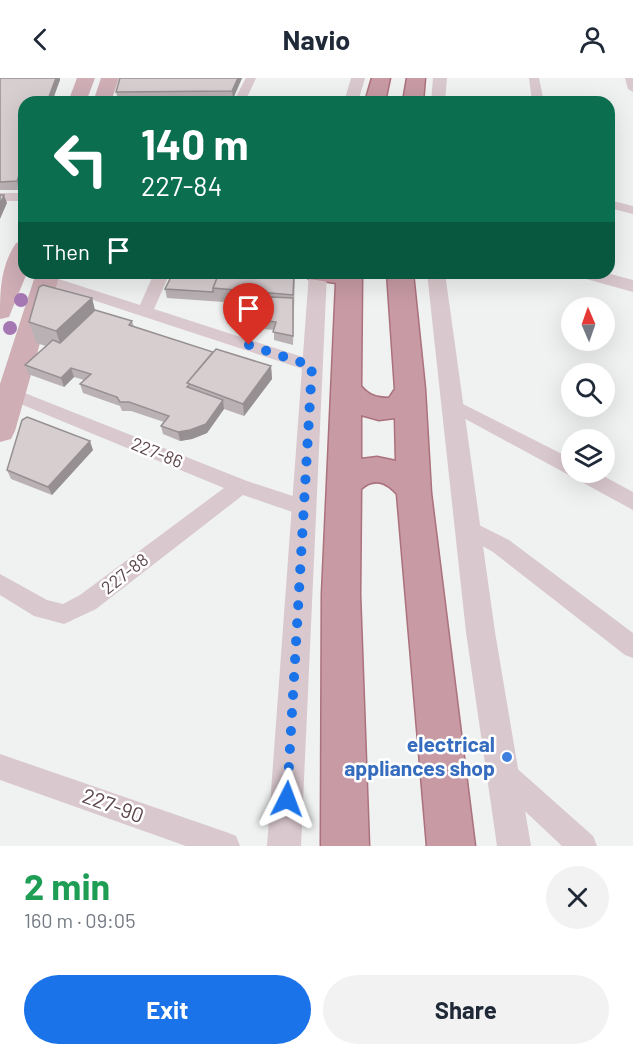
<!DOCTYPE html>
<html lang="en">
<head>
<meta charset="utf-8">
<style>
	:root { --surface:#fff; --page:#f2f2f3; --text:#1f2937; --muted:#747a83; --accent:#1a73e8 }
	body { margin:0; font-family:Barlow,sans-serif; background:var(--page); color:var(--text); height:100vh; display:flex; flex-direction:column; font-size:22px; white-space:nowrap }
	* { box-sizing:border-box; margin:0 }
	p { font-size:20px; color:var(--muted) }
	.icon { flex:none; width:33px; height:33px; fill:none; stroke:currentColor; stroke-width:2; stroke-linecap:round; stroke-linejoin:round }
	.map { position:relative; height:768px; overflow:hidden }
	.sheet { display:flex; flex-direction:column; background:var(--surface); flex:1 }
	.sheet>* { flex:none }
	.banner { position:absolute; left:18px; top:18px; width:597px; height:183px; border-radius:18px; box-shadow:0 6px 24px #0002; background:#0b6e4f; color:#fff; overflow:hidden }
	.needle { width:39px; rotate:358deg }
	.tools { position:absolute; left:561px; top:219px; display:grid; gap:12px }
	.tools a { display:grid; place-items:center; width:54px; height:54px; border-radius:50%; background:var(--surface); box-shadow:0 6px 24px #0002; font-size:30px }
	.pin { position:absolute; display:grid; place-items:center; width:51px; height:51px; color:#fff; margin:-62px -26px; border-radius:50% 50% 50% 0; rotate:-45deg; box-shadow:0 0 6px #0007 }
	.pin .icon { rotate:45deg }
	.me { position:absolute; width:66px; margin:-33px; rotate:3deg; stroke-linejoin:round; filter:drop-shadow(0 0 4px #0008) }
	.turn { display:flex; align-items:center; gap:21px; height:126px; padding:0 24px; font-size:27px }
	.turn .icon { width:78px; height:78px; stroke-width:2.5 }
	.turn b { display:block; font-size:42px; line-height:51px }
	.then { display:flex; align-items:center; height:57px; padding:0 24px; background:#0003; gap:12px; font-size:22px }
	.round { display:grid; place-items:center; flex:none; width:63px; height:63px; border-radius:32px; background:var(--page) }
	.overview { display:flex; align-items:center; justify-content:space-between; height:102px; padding:0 24px }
	h1 { font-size:36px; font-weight:700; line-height:45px; color:#1e9e55 }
	.cta { display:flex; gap:12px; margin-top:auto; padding:12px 24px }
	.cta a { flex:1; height:69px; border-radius:36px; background:var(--accent); color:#fff; font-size:24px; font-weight:700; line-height:69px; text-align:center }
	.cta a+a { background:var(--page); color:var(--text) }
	header { display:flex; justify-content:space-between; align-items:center; height:78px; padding:0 24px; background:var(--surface); font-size:27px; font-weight:700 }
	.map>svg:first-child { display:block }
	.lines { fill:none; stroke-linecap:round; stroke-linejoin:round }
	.trunk-casing { stroke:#ab717d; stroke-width:3 }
	.minor { fill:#d9c8cd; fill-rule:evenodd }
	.tertiary { fill:#d9c8cd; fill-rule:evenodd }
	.primary { fill:#cfaeb6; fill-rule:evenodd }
	.trunk { fill:#c79aa4; fill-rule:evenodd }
	.tree { fill:#a578b3 }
	.wall { fill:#b9b1b3 }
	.shaded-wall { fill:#969092 }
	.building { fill:#d7ced0; stroke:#969092; stroke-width:1.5 }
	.route { stroke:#1a73e8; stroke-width:10; stroke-dasharray:0 18 }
	.shop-dot { fill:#3f7fe0; stroke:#fff; stroke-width:2 }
	.labels { text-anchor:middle; stroke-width:5; stroke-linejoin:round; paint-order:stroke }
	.street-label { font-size:18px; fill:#5d474c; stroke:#fff }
	.near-shop-label { font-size:21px; font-weight:bold; fill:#366cbe; stroke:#fff; text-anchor:end }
	.near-street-label { font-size:21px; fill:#5d474c; stroke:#fff }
</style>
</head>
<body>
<header><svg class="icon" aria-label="back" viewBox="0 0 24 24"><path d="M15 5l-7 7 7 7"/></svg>Navio<svg class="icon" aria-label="person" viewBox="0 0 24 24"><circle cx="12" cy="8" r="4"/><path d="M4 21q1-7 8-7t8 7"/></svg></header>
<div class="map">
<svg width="633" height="768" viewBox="0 0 633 768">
	<rect width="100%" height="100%" fill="#eff2f0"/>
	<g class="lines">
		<g class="trunk-casing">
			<path id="trunk" d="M372 0H390L385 24H365Z
				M407 0H425L423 24H403Z
				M306 195H362L361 308C369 318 377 320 389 320L395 311 387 195H413L425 311 431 415 475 768H427L397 416C386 404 374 399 361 411L360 516 369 768H321L322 516 336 205 309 201ZM361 337 379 342 395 340 396 383 377 379 361 381Z"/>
		</g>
		<path class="minor" d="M246 0H256L245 24H233Z
			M529 0H539L544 24H532Z
			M625 0H633V14L628 11Z
			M0 115H24V123H0Z
			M609 122 633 128V136L609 130Z
			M154 195H170L154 231 318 284 321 288 318 292H306L41 205 38 202 46 197 140 227Z
			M12 310 247 403 311 424 314 430 311 436 304 438 243 417 96 531 64 546 34 538 0 517V496L47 522 63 526 80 517 224 410 6 320 3 316 6 312Z
			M453 321 572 381V394H596L633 414V432L447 331 444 327 447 323Z
			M465 440 509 462 633 555V580L625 577 493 474 458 454 455 448 458 442Z
			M0 676 226 754 236 758 240 768H186L0 702Z
			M503 682 512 686 593 758 597 768H562L494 704 490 695 494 686Z"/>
		<path class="tertiary" d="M351 0H365L358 24H344Z
			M433 0H447L445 24H431Z
			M309 195H327L301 768H267Z
			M427 195H445L495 554 531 768H497L466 554Z
			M577 195H607L633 202V214L579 199Z"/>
		<path class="primary" d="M77 0H95L86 24H68Z
			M101 0H119L111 24H93Z
			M24 163V195H27L9 239 0 241C0 214 0 189 16 165Z
			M36 195H60L15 353 11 361 0 364V306Z"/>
		<use href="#trunk" class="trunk"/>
	</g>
	<g class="tree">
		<circle cx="21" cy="222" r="7"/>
		<circle cx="10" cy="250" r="7"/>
	</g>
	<path class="wall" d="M0 0 60 2 24 24V99L19 112H0Z
		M242 0 233 21 118 22 116 14Z
		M173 195H295L293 267 274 262V252L262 251V242L267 227 167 220 165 211Z
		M92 220 95 232 132 243 134 249 213 274 271 288 272 301 244 338 224 331 207 355 192 361 180 363 163 356 161 348 164 344 131 333H122L120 328 83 315 80 306 84 302 74 299 64 309 28 296 25 287 46 268 36 265 29 244Z
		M93 372 52 417 11 401 7 392Z"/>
	<path class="shaded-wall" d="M56 0H60V2L52 24H47Z
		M238 0H242L233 21 232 13Z
		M24 84V99L19 112 17 103Z
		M4 117 7 125 0 141V126Z
		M92 220 97 241 63 274 56 253Z
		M271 288 272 301 244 338 243 326Z
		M71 290 74 299 64 309 61 300Z
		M223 322 224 331 207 355 192 361 180 363 178 354Z
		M90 363 93 372 52 417 48 409Z"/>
	<path class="building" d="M0 0H56L47 24H24V84L17 103 0 104Z
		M120 0H238L232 13 116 14Z
		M260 20 289 22 288 24H258Z
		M0 117H4L0 126Z
		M173 195H219L213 210V214L165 211Z
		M219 195H294L293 217 213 210Z
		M43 207 92 220 56 253 29 244 39 209Z
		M270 219 293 220V258L273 254 276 244 262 242Z
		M95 232 132 243 129 247 213 274 187 305 190 306 187 309 223 322 206 346 190 352 178 354 161 348 169 338 129 324H120L117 319 80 306 91 296 71 290 61 300 25 287 53 262 60 265Z
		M216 271 271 288 243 326 187 305Z
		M27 339 90 363 48 409 7 392 22 342Z"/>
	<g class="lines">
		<path class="route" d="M249 267 312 288 287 721"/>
	</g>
	<circle class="shop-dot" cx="507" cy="679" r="6"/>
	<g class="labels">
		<g class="street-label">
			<text transform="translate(157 375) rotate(22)" y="6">227-86</text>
			<text transform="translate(125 496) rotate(-38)" y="6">227-88</text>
		</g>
		<g class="near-shop-label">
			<text x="495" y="674">electrical<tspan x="495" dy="24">appliances shop</tspan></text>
		</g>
		<g class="near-street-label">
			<text transform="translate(113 728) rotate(20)" y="7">227-90</text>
		</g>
	</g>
</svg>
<div class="tools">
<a><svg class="needle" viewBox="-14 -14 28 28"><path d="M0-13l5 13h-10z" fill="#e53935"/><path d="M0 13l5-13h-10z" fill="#747a83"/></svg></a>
<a><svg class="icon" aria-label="search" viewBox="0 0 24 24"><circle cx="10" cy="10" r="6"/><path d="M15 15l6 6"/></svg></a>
<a><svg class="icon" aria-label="layers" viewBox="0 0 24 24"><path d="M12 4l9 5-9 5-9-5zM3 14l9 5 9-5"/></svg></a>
</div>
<div class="pin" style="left:249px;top:267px;background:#d93025"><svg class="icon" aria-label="arrive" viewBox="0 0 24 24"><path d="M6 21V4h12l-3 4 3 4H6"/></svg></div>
<svg class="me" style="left:287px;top:721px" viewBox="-20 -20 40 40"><path d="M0-17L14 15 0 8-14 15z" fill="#1a73e8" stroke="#fff" stroke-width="4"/></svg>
<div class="banner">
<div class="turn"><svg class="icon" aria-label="left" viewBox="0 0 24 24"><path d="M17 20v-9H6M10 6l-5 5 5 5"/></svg><div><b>140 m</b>227-84</div></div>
<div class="then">Then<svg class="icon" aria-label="arrive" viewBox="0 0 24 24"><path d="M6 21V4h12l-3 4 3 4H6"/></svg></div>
</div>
</div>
<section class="sheet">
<div class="overview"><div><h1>2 min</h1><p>160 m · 09:05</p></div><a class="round"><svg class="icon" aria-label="close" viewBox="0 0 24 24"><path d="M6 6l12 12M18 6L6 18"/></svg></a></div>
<div class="cta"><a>Exit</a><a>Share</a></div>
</section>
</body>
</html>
